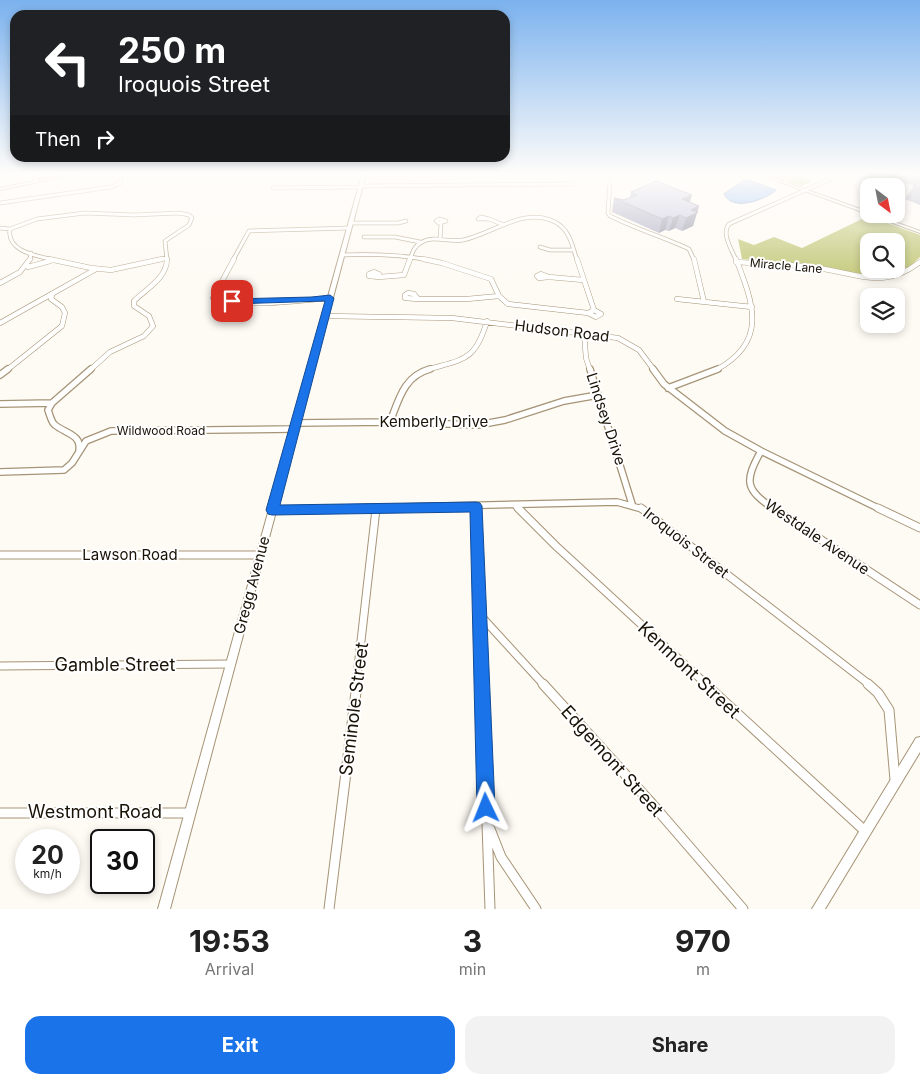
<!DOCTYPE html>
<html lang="en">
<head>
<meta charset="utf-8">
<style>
	:root { --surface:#fff; --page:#f2f2f2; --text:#222; --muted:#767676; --accent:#1a73e8 }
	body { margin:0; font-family:Inter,sans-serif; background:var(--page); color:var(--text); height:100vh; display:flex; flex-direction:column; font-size:19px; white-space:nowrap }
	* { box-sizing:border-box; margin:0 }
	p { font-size:16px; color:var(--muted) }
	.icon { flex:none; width:28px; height:28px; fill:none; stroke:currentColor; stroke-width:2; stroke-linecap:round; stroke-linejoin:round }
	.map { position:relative; height:909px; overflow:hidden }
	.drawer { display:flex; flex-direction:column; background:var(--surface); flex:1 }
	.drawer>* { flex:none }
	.guide { position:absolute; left:10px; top:10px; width:500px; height:152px; border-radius:15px; box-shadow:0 2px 8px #0003; background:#202124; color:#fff; overflow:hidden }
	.needle { width:32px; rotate:148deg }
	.buttons { position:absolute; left:860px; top:178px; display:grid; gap:10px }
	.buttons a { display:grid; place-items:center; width:45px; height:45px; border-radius:10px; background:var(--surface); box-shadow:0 2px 8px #0003; font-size:25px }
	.speed { position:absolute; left:15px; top:829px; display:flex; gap:10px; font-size:25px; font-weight:700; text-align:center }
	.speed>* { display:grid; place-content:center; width:65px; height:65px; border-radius:50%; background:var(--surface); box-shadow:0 2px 8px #0003; line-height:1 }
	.speed small { font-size:12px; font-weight:400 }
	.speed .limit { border:2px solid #111; border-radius:8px; background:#fff; color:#111 }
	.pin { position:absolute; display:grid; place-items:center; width:42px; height:42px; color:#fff; margin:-21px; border-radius:10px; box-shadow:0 2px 8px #0006 }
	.me { position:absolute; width:55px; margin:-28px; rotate:358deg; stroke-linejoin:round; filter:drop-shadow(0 0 4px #0008) }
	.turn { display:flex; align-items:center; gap:18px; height:105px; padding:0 25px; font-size:22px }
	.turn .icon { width:65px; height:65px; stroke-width:2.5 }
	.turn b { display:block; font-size:35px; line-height:42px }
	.then { display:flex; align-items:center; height:48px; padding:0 25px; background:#0003; gap:10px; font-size:19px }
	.eta { display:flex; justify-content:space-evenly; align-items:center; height:85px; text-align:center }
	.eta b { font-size:30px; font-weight:700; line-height:35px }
	.action { display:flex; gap:10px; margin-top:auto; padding:10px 25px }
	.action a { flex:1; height:58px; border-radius:15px; background:var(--accent); color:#fff; font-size:20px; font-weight:700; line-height:58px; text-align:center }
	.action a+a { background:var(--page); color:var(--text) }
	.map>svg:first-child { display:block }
	.forest { fill:#b8bf61; fill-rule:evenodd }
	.water { fill:#79aef6; stroke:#5c7fae }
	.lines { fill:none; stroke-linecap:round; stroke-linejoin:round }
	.minor-far4-casing { stroke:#a69476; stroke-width:4.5 }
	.minor-far3-casing { stroke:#a69476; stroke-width:5.5 }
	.minor-far2-casing { stroke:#a69476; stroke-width:8 }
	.minor-far1-casing { stroke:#a69476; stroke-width:9 }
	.minor-casing { stroke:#a69476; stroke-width:11 }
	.tertiary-casing { stroke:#a69476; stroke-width:2 }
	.primary-casing { stroke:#a69476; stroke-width:2 }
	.minor-far4 { stroke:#fff; stroke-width:3 }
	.minor-far3 { stroke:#fff; stroke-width:4.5 }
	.minor-far2 { stroke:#fff; stroke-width:5.5 }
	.minor-far1 { stroke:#fff; stroke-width:7 }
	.minor { stroke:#fff; stroke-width:9 }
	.tertiary { fill:#fff; fill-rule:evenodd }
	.primary { fill:#fff; fill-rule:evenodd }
	.wall { fill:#9fa0bc }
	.shaded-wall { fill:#828299 }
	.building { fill:#b9badb; stroke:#828299 }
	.route { fill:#1a73e8; stroke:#114b97 }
	.labels { text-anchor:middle; stroke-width:4; stroke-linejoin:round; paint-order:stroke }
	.far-street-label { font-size:12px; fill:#191207; stroke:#fff }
	.street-label { font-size:15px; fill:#191207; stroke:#fff }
	.near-street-label { font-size:18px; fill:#191207; stroke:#fff }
</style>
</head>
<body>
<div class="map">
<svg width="920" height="909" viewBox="0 0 920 909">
	<rect width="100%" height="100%" fill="#fefaf4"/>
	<path class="forest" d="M767 174H802L798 176 812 181 801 186Z
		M868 216 920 235V257L908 268 864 278 815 266 742 259 738 239 754 245 774 237 802 248ZM869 241H896V269H869Z"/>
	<path class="water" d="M748 180 776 190C765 200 732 212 724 194L741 182Z"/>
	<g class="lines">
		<g class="minor-far4-casing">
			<path id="minor-far4" d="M613 174 610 180 608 213 610 216C636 229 663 237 689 249L694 260
				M36 182 35 178 44 174
				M361 186 572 184
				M273 188 360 187
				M0 203 111 187 120 183 121 174
				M481 217 489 219H478Z
				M439 219 446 221 439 223 436 221Z
				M489 219 504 225
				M350 223H398L406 221
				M0 228 10 229 37 219 85 213 134 215 179 213 189 215 192 218 189 225 165 241 167 260
				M10 229C6 252 38 256 54 260
				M364 237H395L420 242
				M440 239 441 223
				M540 247 550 250H574
				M342 255C370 254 402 255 429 260
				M30 260 31 253
				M157 260 167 258
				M233 260 249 231 349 228
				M410 260C412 253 414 246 422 242 434 235 450 243 463 240 492 234 525 206 555 222 570 230 572 245 577 260
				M736 260C732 250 721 234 729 224L842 174"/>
		</g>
		<g class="minor-far3-casing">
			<path id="minor-far3" d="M49 259 91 268 111 270 162 259
				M234 259 213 298C243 308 298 301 330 298
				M423 259 442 263 491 279 499 296 508 304 588 313
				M577 259 594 310
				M694 259 704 302
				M736 262C763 264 790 264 817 268 858 273 882 291 920 262
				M28 267 50 261
				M374 272 379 274V277L369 276V274Z
				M541 274 549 277 539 278 537 276Z
				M379 277 404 275 410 259
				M549 277 583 280
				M0 283 20 272 30 259
				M408 293 414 294 418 299 405 298V295Z
				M418 299H467L499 296
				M677 299 752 307
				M594 310 601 314 596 317 588 313Z
				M325 316 452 318 618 338 639 350 654 370
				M0 323 96 269
				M584 333 586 358 590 370
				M7 370 62 326 65 313 62 307 51 299 52 295
				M90 370 110 352 144 336 153 326 149 316 134 306V301C146 289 167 278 167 259
				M426 370C463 359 475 362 487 321
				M716 370C768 342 754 305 736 259"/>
		</g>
		<g class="minor-far2-casing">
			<path id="minor-far2" d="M590 369 632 504
				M653 369 664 384 725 431 761 451 880 509
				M0 375 8 369
				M668 388 718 369
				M0 404 52 403
				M390 422C399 399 404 376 430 369
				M296 423 390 422 478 425 505 420 564 401 598 395
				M79 450C82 435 65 433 55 425 51 422 50 415 48 410L52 403 91 369
				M761 451C744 482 745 489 774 509
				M0 472 64 470 72 463 86 441 111 431 294 429
				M476 506V509
				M516 506 519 509
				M321 509 617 502 642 509"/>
		</g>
		<g class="minor-far1-casing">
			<path id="minor-far1" d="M476 508 482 685
				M518 508 556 546 707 685
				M641 508 870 685
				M773 508 920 605
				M878 508 920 528
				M272 510 375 508
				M0 555H260
				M480 615 544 685
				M0 666 230 664
				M356 685 376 509"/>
		</g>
		<g class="minor-casing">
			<path id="minor" d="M482 684 490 909
				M543 684 654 806 743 909
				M705 684 865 831
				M868 684 878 693 889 710 895 780
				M0 813H190
				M490 829 501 857 536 909
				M329 909 357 684"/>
		</g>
		<g class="tertiary-casing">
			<path id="tertiary" d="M362 174H366L170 909H158Z
				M758 174H762L869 212V214H873L920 231V233Z
				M920 737V752L825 909H812L916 738Z"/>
		</g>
		<g class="primary-casing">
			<path id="primary" d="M70 174H77L0 190V188Z"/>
		</g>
		<use href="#minor-far4" class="minor-far4"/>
		<use href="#minor-far3" class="minor-far3"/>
		<use href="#minor-far2" class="minor-far2"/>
		<use href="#minor-far1" class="minor-far1"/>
		<use href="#minor" class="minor"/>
		<use href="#tertiary" class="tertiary"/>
		<use href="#primary" class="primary"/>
	</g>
	<path class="wall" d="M893 174H920V205L905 199 914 186 890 178Z
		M631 192 699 206 693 226 682 231 675 228 669 231 665 230 659 233 612 212 614 198 624 200 630 198Z"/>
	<path class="shaded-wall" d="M692 195 688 208 682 199Z
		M699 206 693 226 682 231 686 218 691 210Z
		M680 215 675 228 669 231 673 218Z
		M669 216 665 230 659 233 662 219Z"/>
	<path class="building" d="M656 181 692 195 682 199 699 206 691 210 698 212 686 218 680 215 673 218 669 216 662 219 614 198 624 200 637 195 631 192Z
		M920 183V188L913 186Z"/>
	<linearGradient id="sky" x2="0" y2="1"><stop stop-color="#7bb2ee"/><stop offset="0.58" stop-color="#fffdfa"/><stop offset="1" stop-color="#fffdfa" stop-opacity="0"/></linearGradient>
	<rect width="920" height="301" fill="url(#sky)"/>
	<path class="route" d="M330 295 334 298 280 505 476 502 480 503 482 506 495 808 492 814 486 817 479 814 477 808 470 512 272 515 268 514 266 510 325 301 232 304 228 301 232 299 312 297Z"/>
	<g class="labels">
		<g class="far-street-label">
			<text transform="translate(786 266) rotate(5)" y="4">Miracle Lane</text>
			<text x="161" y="435">Wildwood Road</text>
		</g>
		<g class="street-label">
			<text transform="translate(562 331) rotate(7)" y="5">Hudson Road</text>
			<text transform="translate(606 419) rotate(72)" y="5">Lindsey Drive</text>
			<text x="434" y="427">Kemberly Drive</text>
			<text transform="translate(817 537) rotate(34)" y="5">Westdale Avenue</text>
			<text transform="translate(686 543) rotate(38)" y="5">Iroquois Street</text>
			<text x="130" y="560">Lawson Road</text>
			<text transform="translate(252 585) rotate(-75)" y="5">Gregg Avenue</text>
		</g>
		<g class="near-street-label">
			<text x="115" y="671">Gamble Street</text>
			<text transform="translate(689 670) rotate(43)" y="6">Kenmont Street</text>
			<text transform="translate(354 709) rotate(-83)" y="6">Seminole Street</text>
			<text transform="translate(612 761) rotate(48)" y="6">Edgemont Street</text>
			<text x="95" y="818">Westmont Road</text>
		</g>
	</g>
</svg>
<div class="buttons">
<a><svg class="needle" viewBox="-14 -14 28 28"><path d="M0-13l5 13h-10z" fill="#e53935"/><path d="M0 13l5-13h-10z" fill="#767676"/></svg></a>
<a><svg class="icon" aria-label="search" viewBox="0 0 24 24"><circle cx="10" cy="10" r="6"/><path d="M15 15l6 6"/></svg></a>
<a><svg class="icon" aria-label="layers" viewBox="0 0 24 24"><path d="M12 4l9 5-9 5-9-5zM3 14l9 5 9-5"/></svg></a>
</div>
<div class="speed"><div>20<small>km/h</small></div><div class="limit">30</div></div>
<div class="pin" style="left:232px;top:301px;background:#d93025"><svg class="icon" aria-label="arrive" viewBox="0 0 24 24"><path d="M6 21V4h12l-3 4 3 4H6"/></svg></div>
<svg class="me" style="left:486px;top:808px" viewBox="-20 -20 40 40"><path d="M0-17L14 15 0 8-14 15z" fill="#1a73e8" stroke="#fff" stroke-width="4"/></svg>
<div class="guide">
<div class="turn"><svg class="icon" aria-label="left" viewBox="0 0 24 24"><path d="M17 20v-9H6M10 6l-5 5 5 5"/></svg><div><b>250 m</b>Iroquois Street</div></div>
<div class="then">Then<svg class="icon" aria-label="right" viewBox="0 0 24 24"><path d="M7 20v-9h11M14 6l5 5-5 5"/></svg></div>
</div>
</div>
<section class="drawer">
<div class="eta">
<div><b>19:53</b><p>Arrival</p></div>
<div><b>3</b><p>min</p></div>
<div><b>970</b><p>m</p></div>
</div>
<div class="action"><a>Exit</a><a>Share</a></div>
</section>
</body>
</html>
